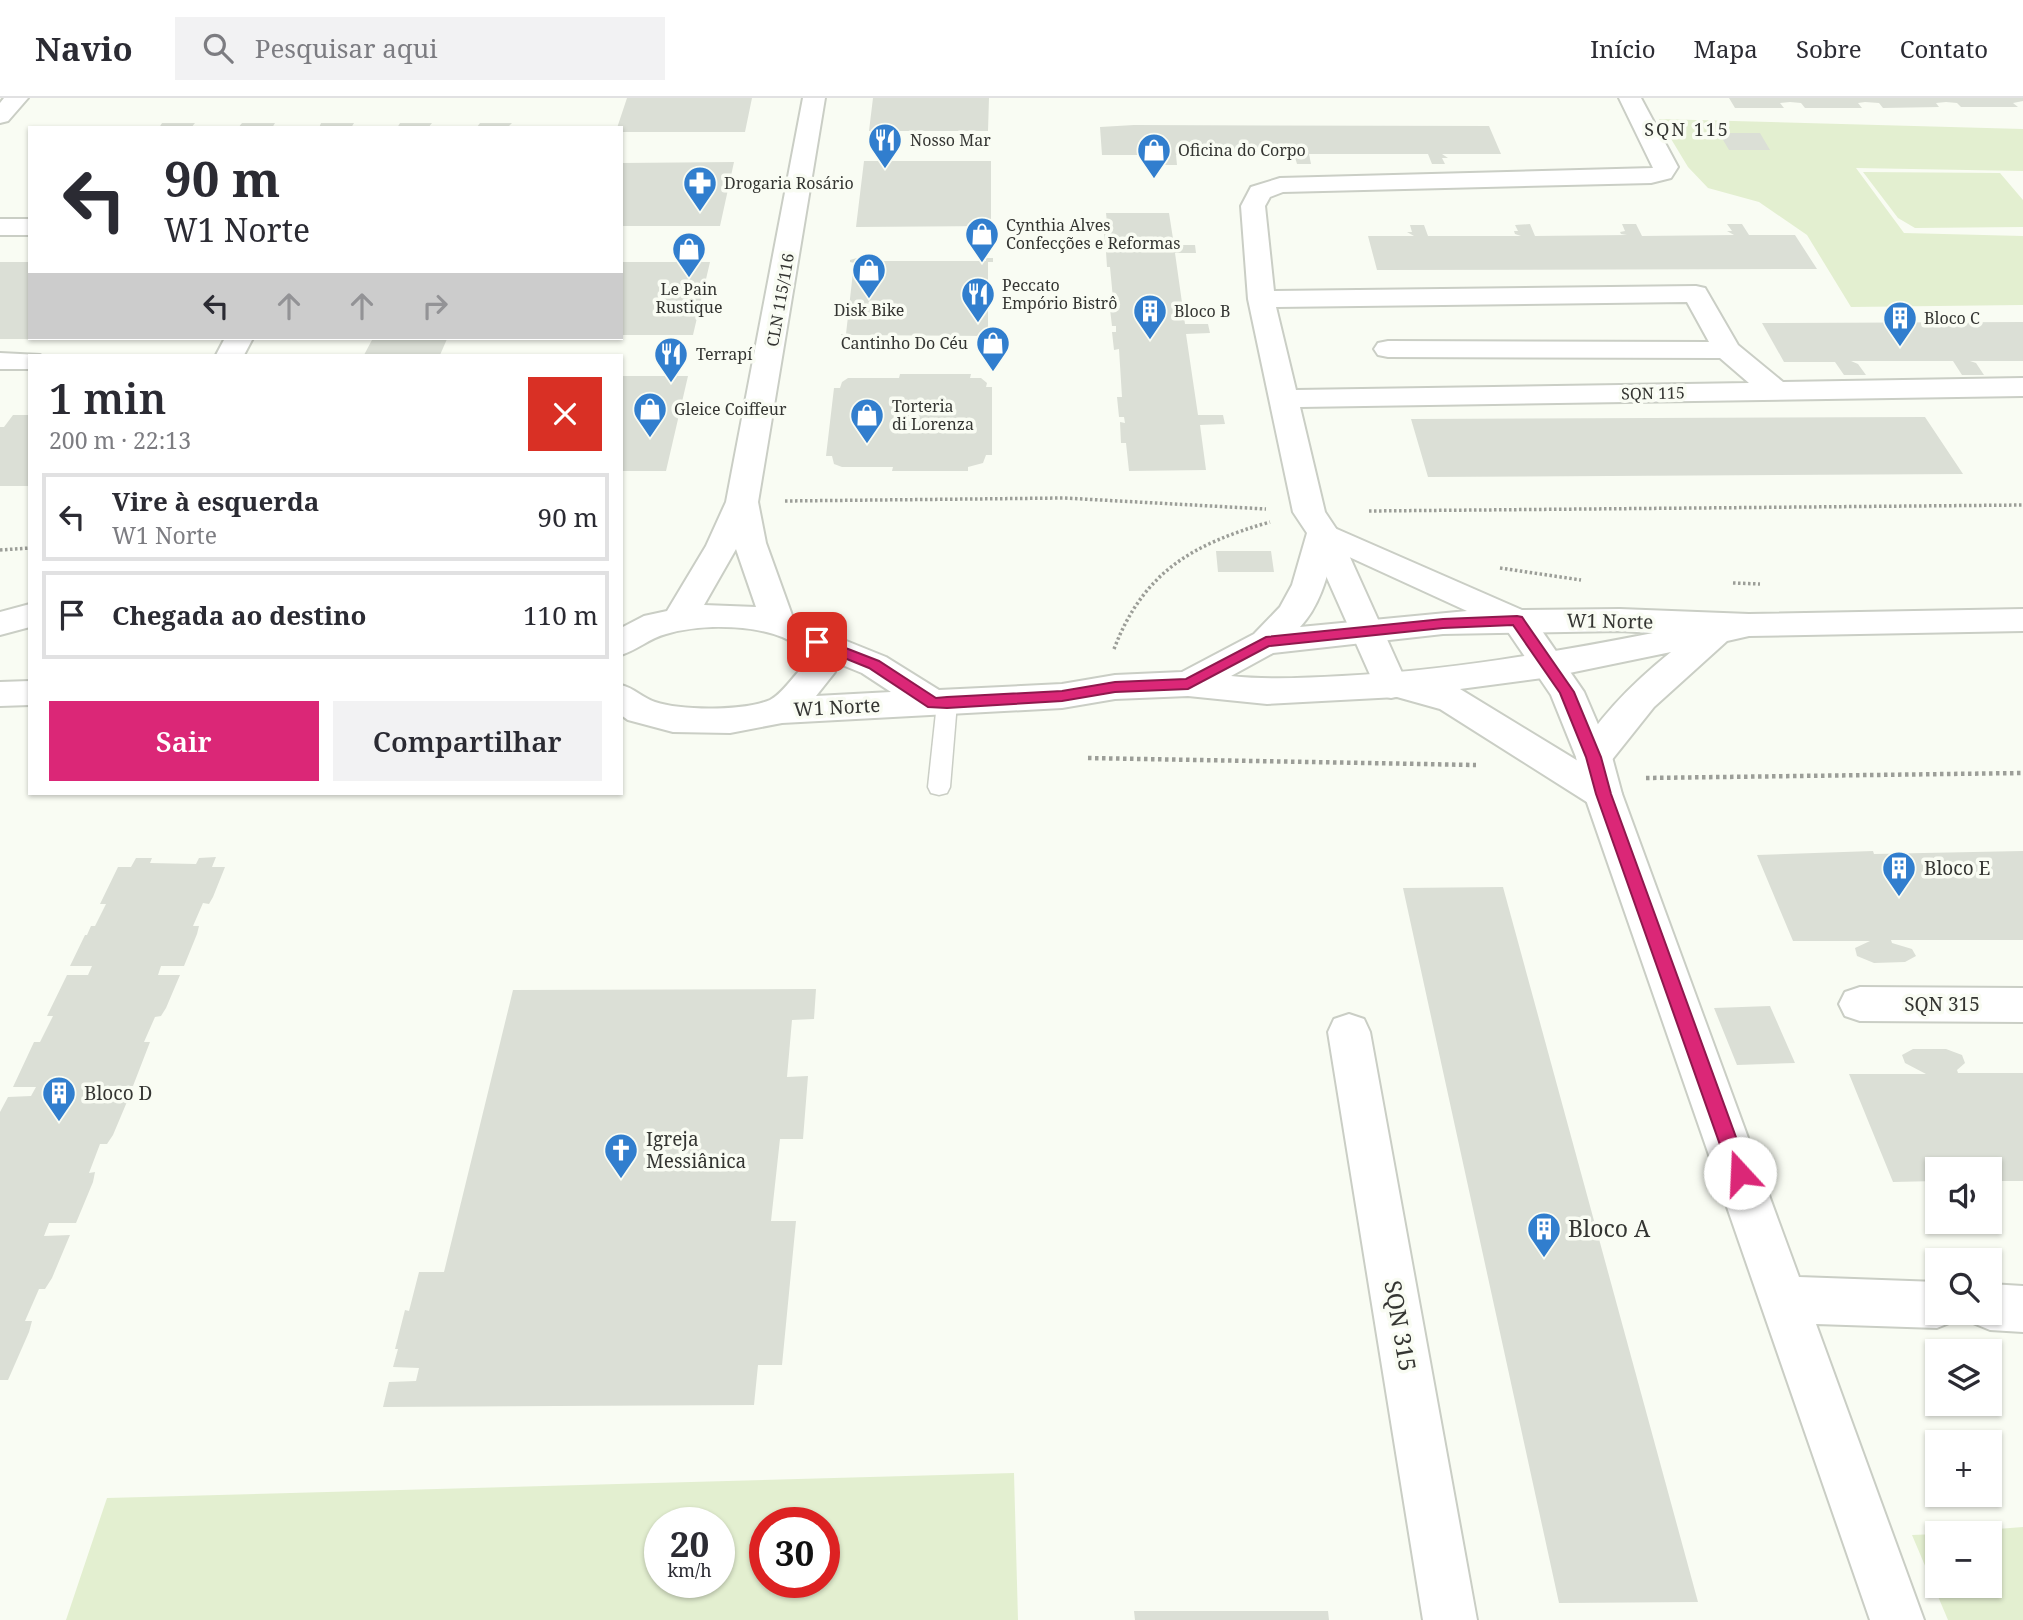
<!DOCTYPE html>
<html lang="pt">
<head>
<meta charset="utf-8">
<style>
	:root { --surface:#fff; --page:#f2f2f3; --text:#2b2b33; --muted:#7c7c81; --line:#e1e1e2; --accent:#db2777 }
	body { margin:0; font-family:"Noto Serif",serif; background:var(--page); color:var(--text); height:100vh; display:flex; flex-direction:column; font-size:26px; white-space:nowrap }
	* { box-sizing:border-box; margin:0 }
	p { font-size:23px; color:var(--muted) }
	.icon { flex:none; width:38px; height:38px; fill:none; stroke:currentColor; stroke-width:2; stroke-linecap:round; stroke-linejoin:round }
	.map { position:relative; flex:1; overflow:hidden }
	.sheet { position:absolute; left:28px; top:256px; width:595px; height:441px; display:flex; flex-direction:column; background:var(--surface); border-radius:0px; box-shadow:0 2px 5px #0004 }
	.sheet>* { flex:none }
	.guide { position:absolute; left:28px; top:28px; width:595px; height:214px; border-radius:0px; box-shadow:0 2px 5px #0004; background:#fff; color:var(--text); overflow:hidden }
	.fabs { position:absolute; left:1925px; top:1059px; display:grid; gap:14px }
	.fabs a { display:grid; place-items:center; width:77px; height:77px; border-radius:0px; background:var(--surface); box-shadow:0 2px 5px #0004; font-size:35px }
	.speed { position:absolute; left:644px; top:1409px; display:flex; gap:14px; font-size:35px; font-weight:700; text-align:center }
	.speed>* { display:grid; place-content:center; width:91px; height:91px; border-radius:50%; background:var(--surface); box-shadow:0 2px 5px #0004; line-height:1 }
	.speed small { font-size:18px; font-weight:400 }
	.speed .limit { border:10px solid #d22; background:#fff; color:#111 }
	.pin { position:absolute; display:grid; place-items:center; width:60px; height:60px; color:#fff; margin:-30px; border-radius:14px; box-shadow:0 4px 10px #0006 }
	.me { position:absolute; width:77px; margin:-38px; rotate:340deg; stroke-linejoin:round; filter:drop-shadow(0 0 5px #0008) }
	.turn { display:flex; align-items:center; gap:24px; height:147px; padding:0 21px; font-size:32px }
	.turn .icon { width:91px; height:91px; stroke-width:2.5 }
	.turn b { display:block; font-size:49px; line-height:60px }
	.lanes { display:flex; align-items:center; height:66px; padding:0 21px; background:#0003; justify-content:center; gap:35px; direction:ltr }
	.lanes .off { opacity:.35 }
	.round { display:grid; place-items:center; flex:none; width:74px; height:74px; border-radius:0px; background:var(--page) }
	.head { display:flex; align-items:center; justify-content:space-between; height:119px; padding:0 21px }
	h1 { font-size:42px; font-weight:600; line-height:52px }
	.button { display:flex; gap:14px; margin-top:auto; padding:14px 21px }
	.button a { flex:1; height:80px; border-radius:0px; background:var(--accent); color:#fff; font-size:28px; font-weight:600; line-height:80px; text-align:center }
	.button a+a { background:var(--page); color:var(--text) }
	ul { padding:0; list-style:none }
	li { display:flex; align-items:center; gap:21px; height:88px; margin:0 14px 10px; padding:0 7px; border:4px solid var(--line); border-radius:0px }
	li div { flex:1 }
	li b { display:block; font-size:26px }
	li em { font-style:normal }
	header { display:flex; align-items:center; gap:42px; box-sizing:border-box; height:98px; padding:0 35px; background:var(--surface); border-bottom:2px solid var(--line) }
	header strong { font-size:33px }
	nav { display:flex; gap:38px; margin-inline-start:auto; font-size:24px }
	.search { width:490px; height:63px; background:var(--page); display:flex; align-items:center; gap:18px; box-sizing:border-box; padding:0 24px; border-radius:0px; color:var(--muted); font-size:26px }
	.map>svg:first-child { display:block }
	.green { fill:#e3efd0; fill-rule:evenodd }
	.building { fill:#dbdfd6 }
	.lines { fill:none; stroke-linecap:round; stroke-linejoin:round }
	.lane-casing { stroke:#cacec5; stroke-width:3 }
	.street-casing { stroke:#cacec5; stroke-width:4 }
	.secondary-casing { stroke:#cacec5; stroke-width:4 }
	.path-far1 { stroke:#9c9e98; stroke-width:3.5; stroke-dasharray:2.5 2.5; stroke-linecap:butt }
	.path { stroke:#9c9e98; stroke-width:4.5; stroke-dasharray:3.5 3.5; stroke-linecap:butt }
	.lane { fill:#fff; fill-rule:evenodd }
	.street { fill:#fff; fill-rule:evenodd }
	.secondary { fill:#fff; fill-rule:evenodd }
	.route { fill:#db2777; stroke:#8e194d; stroke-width:2 }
	.labels { text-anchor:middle; stroke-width:7; stroke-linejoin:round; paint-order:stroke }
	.far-poi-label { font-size:16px; fill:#343532; stroke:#f9fcf3; text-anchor:start }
	.far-street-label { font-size:16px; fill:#343532; stroke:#f9fcf3 }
	.far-neighbourhood-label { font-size:18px; letter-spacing:2px; fill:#343532; stroke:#f9fcf3 }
	.street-label { font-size:19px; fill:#343532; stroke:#f9fcf3 }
	.poi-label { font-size:19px; fill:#343532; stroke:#f9fcf3; text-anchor:start }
	.near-poi-label { font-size:23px; fill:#343532; stroke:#f9fcf3; text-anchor:start }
	.near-street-label { font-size:23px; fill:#343532; stroke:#f9fcf3 }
</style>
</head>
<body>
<header>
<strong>Navio</strong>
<div class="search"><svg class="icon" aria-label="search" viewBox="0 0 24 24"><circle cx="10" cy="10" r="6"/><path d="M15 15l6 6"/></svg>Pesquisar aqui</div>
<nav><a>Início</a><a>Mapa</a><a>Sobre</a><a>Contato</a></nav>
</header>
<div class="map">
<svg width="2023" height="1522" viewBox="0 0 2023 1522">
	<rect width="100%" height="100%" fill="#f9fcf3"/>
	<path class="green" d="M1659 21 2023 31V73L1856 70 1904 135 2023 138V207L1851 209 1807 137 1759 104 1708 90 1688 69Z
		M1863 74 2000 75 2023 102V129L1915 130 1898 120Z
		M1014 1375 1018 1522H66L107 1400ZM660 1424H719V1484H660ZM765 1424H824V1484H765Z
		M2023 1429V1522H1948L1912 1437 1937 1436V1488H1990V1435H1946Z"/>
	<path class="building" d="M627 0H752L745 34H621V30H617Z
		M873 0H989L988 33H869Z
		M1729 0H2023V3L2013 5 2018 9H1961L1957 5 1946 4 1936 5 1939 9 1883 10 1879 5 1865 4 1858 5 1862 10H1805L1801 5 1790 4 1780 5 1784 10H1735Z
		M162 25H195L191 30H159Z
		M242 25H275L272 30H238Z
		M321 25H354L351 30H319Z
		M400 25H432L428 30H397Z
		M480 25H512L507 30H481L477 29Z
		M1134 27 1489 28 1501 56H1442L1448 60H1442L1445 66H1432L1428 56H1309L1311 66H1297L1294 56 1176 57 1177 67H1163L1161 57H1102L1100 29Z
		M1719 35H1760L1770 52H1729Z
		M864 63H991V128L856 129Z
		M734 64 720 128H621V65Z
		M1106 115H1169L1174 147H1195L1196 155H1175L1185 226H1208L1210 235 1186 236 1198 317H1223L1225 326 1200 327 1206 372 1129 373 1126 345H1121L1120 324 1125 325 1124 319H1119L1117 299H1122L1119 251 1114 252 1112 234H1116V228H1112L1110 211H1114L1110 169H1107L1106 154 1110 153 1109 149H1105L1104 134H1108Z
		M1530 126 1535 138 1627 137 1621 136 1620 134 1625 133 1622 126H1636L1642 138 1734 137 1727 133H1732L1727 126H1742L1749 137H1795L1817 171 1377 172 1368 138H1414L1407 134H1412L1410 127H1424L1428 138H1521L1515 136 1514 133H1518L1515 127Z
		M857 160V163H986L985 160H993V164H988V235H992V238L849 237 848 240H843L841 236H846L854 165 850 164V162Z
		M0 164H30V241H0Z
		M621 164H710L693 237H621Z
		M2023 224V263H1970L1976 265 1984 277H1962L1953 263H1851L1858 266 1866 277H1844L1835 264H1784L1762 225Z
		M373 240H432L447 241 440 257H364Z
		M900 276H971L970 280H981L987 285 986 289H992V357H986L983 365 968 369V373H892L893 369H842L834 366 832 358H826L834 290H840L842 284 848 280H899Z
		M621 278H688L666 373H621Z
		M13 317H30V388H0V329H4Z
		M1925 319 1963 376 1428 379 1411 321Z
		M1216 453H1271L1274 474H1218Z
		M1873 753 1874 756 2023 753V842H1891L1892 845 1912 851 1916 858 1905 864 1874 865 1857 858 1855 850 1870 843H1793L1757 757Z
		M216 759 212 769H225L213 799 209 806 203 805 193 828H199L197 836 184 868H161L158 877H180L166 910 161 918 155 919 144 944H150L133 988H109L104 998 129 999 113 1037 107 1046H100L89 1075 95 1074 93 1084 76 1125H49L44 1138 70 1137 52 1180 45 1191H39L25 1223H32L29 1234 8 1282H0V1014L8 999 31 998 36 989H13L34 944H40L53 918H47L67 877H88L92 868H70L85 837H87L91 828H95L106 806H100L118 769H131L136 760H152L150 765 196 766 199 760Z
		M1503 789 1698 1504 1559 1505 1403 790Z
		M816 891 814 921 792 922 787 979 808 978 803 1041H780L771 1123H796L782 1267H758L754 1307 383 1309 389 1284 416 1283 419 1270 393 1269 398 1251H395L405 1212 409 1213 419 1174H444L513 892Z
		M1770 908 1795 965 1737 967 1714 910Z
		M1913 951H1946L1962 957 1965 965 1957 972 1958 975H2023V1083H1990V1071H1937V1083L1893 1084 1849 976H1926L1905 965 1902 957Z
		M1134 1513H1328L1329 1522H1135Z"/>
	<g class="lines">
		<g class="lane-casing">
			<path id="lane" d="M947 598 954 600 957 605 950 689 947 695 939 697 931 695 928 689 937 605 940 600Z"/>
		</g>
		<g class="street-casing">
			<path id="street" d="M4 0H28L8 23 0 25V5Z
				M1619 0H1641L1678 69 1671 80 1651 85 1283 94 1270 99 1265 108 1274 193 1696 188 1705 190 1738 247 1783 284 2023 280V298L1300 309 1325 414 1339 435 1408 588 1403 597 1391 600 1379 597 1307 435 1293 414 1248 201 1241 108 1251 89 1280 80 1653 70ZM1687 204 1709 244 1388 243 1378 245 1374 251 1378 257 1388 259 1720 260 1749 285 1296 292 1276 209Z
				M0 121H30V137H0Z
				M225 240H253L244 257H216Z
				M0 255 40 257H30V271H0Z
				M30 506V529L0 537V514Z
				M1517 511 1529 514 1584 594 1612 659 1622 696 1799 1179 1937 1184V1214H1958L1954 1223 1937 1230 1816 1226 1924 1522H1870L1584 696 1576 659 1551 597 1500 522 1505 514Z
				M30 583V607L0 608V584Z
				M1860 889 2023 890V924L1860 923 1845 918 1839 906 1845 894Z
				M1349 916 1364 921 1370 934 1477 1522H1423L1328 934 1334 921Z
				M1990 1186 2023 1188V1234L1990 1232 1973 1225 1968 1214H1990Z"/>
		</g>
		<g class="secondary-casing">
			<path id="secondary" d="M803 0H825L758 404 766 445 793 520 817 527 829 536 886 559 939 592 1062 586 1115 577 1182 574 1254 536 1280 509 1292 487 1307 435 1312 428 1323 425 1522 512 1620 511 1749 516 2023 511V533L1749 538 1727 543 1654 609 1607 668 1593 672 1616 686 1622 696 1616 706 1603 710 1590 706 1440 611 1397 599 1267 606 1188 598 1115 601 1062 610 782 625 730 635 673 634 628 622 621 617V587C634 590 643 600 655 604 682 613 744 613 770 602 781 597 792 580 801 571L800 549C769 525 702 525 666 536 650 540 637 552 621 557V530L644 518 667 513 706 448 726 404ZM736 451 756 509 704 507ZM1334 452 1467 513 1300 529C1320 508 1327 479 1334 452ZM1620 533 1653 535C1550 555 1447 573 1342 578 1305 580 1268 582 1231 578L1273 555 1443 536ZM1671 554C1635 583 1599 618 1576 659L1578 663 1460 591 1550 579ZM835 564 862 575 891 594 816 598 835 574Z"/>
		</g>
		<path class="path-far1" d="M785 403 1064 400 1266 411
			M1369 413 2023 407
			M0 452 30 450
			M1500 470 1581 482
			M1733 485 1760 486
			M1114 551C1144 473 1193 446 1270 424"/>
		<path class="path" d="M1088 660 1476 667
			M1646 680 2023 675"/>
		<use href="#lane" class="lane"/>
		<use href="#street" class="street"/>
		<use href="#secondary" class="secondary"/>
	</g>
	<path class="route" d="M1517 518 1522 519 1574 594 1601 659 1611 696 1749 1075 1746 1081 1740 1084 1733 1081 1730 1075 1596 696 1586 659 1560 595 1513 527 1443 530 1269 548 1188 591 1115 594 1062 603 947 610 928 609 869 570 812 547 810 544 817 539 879 563 936 600 947 599 1062 593 1115 584 1186 581 1266 539 1443 521Z"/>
	<defs>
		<g id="restaurant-pin" transform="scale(1.75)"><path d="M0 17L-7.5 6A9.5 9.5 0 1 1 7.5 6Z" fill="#317ece" stroke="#f9fcf3"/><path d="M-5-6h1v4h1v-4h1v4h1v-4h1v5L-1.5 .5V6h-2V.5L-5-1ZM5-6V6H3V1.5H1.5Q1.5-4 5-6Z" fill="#fff"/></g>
		<g id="shop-pin" transform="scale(1.75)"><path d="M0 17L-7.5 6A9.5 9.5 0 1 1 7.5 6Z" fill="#317ece" stroke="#f9fcf3"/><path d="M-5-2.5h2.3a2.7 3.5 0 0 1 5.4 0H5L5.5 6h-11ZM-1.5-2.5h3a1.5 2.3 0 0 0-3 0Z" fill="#fff"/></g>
		<g id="pharmacy-pin" transform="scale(1.75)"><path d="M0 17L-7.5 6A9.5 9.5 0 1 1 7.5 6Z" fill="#317ece" stroke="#f9fcf3"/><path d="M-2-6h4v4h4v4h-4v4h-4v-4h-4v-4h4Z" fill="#fff"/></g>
		<g id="building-pin" transform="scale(1.75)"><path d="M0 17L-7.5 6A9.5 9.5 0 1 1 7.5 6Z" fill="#317ece" stroke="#f9fcf3"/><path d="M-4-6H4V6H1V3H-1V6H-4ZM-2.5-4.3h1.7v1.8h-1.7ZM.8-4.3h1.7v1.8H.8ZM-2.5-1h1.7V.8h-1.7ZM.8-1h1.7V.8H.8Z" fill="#fff"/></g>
		<g id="church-pin" transform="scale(1.75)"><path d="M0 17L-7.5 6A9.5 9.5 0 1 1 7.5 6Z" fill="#317ece" stroke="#f9fcf3"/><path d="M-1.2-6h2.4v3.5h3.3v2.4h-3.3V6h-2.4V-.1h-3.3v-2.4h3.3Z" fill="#fff"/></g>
	</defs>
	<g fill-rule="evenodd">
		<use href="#restaurant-pin" x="885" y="42"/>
		<use href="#shop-pin" x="1154" y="52"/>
		<use href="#pharmacy-pin" x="700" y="85"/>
		<use href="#shop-pin" x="982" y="136"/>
		<use href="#shop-pin" x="689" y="151"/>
		<use href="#shop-pin" x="869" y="172"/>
		<use href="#restaurant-pin" x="978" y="196"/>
		<use href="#building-pin" x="1150" y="213"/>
		<use href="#building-pin" x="1900" y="220"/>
		<use href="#shop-pin" x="993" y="245"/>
		<use href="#restaurant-pin" x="671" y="256"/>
		<use href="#shop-pin" x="650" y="311"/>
		<use href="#shop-pin" x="867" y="317"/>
		<use href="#building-pin" x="1899" y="770"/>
		<use href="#building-pin" x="59" y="995"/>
		<use href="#church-pin" x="621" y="1052"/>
		<use href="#building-pin" x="1544" y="1131"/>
	</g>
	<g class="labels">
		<g class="far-poi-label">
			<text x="910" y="48">Nosso Mar</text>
			<text x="1178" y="58">Oficina do Corpo</text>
			<text x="724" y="91">Drogaria Rosário</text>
			<text x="1006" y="133">Cynthia Alves<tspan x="1006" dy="18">Confecções e Reformas</tspan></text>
			<text x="1002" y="193">Peccato<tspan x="1002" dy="18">Empório Bistrô</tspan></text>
			<text x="689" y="197" text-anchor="middle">Le Pain<tspan x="689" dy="18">Rustique</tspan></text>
			<text x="869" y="218" text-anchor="middle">Disk Bike</text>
			<text x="1174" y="219">Bloco B</text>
			<text x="1924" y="226">Bloco C</text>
			<text x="968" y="251" text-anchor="end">Cantinho Do Céu</text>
			<text x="696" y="262">Terrapí</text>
			<text x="892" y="314">Torteria<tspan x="892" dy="18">di Lorenza</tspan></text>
			<text x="674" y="317">Gleice Coiffeur</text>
		</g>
		<g class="far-street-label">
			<text transform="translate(780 202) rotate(-80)" y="6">CLN 115/116</text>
			<text transform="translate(1653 295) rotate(-1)" y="6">SQN 115</text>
		</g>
		<g class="far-neighbourhood-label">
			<text x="1687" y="38">SQN 115</text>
		</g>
		<g class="street-label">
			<text transform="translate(1610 523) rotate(1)" y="7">W1 Norte</text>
			<text transform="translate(837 609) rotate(-3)" y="7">W1 Norte</text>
			<text x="1942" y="913">SQN 315</text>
		</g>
		<g class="poi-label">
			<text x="1924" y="777">Bloco E</text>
			<text x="84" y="1002">Bloco D</text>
			<text x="646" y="1048">Igreja<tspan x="646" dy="22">Messiânica</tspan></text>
		</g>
		<g class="near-poi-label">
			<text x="1568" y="1139">Bloco A</text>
		</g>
		<g class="near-street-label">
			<text transform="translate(1400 1228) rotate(80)" y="8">SQN 315</text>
		</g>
	</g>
</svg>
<div class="fabs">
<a><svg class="icon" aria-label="sound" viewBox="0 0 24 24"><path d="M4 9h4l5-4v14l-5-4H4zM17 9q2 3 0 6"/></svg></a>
<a><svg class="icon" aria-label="search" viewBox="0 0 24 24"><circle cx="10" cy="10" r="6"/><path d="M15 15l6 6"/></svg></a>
<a><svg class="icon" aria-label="layers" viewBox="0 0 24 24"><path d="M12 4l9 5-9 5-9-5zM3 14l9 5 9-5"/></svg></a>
<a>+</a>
<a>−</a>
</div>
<div class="speed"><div>20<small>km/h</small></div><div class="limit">30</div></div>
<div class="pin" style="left:817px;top:544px;background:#d93025"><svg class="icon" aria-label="arrive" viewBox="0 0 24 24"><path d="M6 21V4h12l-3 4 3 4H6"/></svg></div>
<svg class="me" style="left:1740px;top:1075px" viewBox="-20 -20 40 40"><circle r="19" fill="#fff"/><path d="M0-13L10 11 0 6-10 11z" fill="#db2777"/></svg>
<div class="guide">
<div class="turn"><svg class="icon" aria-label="left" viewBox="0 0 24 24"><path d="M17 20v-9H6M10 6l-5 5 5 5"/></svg><div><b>90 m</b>W1 Norte</div></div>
<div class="lanes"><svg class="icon" aria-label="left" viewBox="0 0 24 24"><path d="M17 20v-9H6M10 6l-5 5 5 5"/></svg><svg class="icon off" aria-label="ahead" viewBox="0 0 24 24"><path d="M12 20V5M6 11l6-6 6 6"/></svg><svg class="icon off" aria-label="ahead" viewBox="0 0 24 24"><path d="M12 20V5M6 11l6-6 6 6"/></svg><svg class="icon off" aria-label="right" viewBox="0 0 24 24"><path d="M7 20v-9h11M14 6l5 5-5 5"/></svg></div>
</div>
<section class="sheet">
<div class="head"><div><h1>1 min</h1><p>200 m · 22:13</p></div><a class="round" style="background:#d93025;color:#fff"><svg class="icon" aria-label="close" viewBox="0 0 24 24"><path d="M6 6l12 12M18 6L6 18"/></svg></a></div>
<ul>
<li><svg class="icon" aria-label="left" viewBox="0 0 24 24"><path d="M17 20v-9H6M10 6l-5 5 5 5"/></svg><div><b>Vire à esquerda</b><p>W1 Norte</p></div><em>90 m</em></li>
<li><svg class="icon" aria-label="arrive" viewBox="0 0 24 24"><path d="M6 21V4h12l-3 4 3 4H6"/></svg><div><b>Chegada ao destino</b></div><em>110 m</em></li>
</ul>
<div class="button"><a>Sair</a><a>Compartilhar</a></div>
</section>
</div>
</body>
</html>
